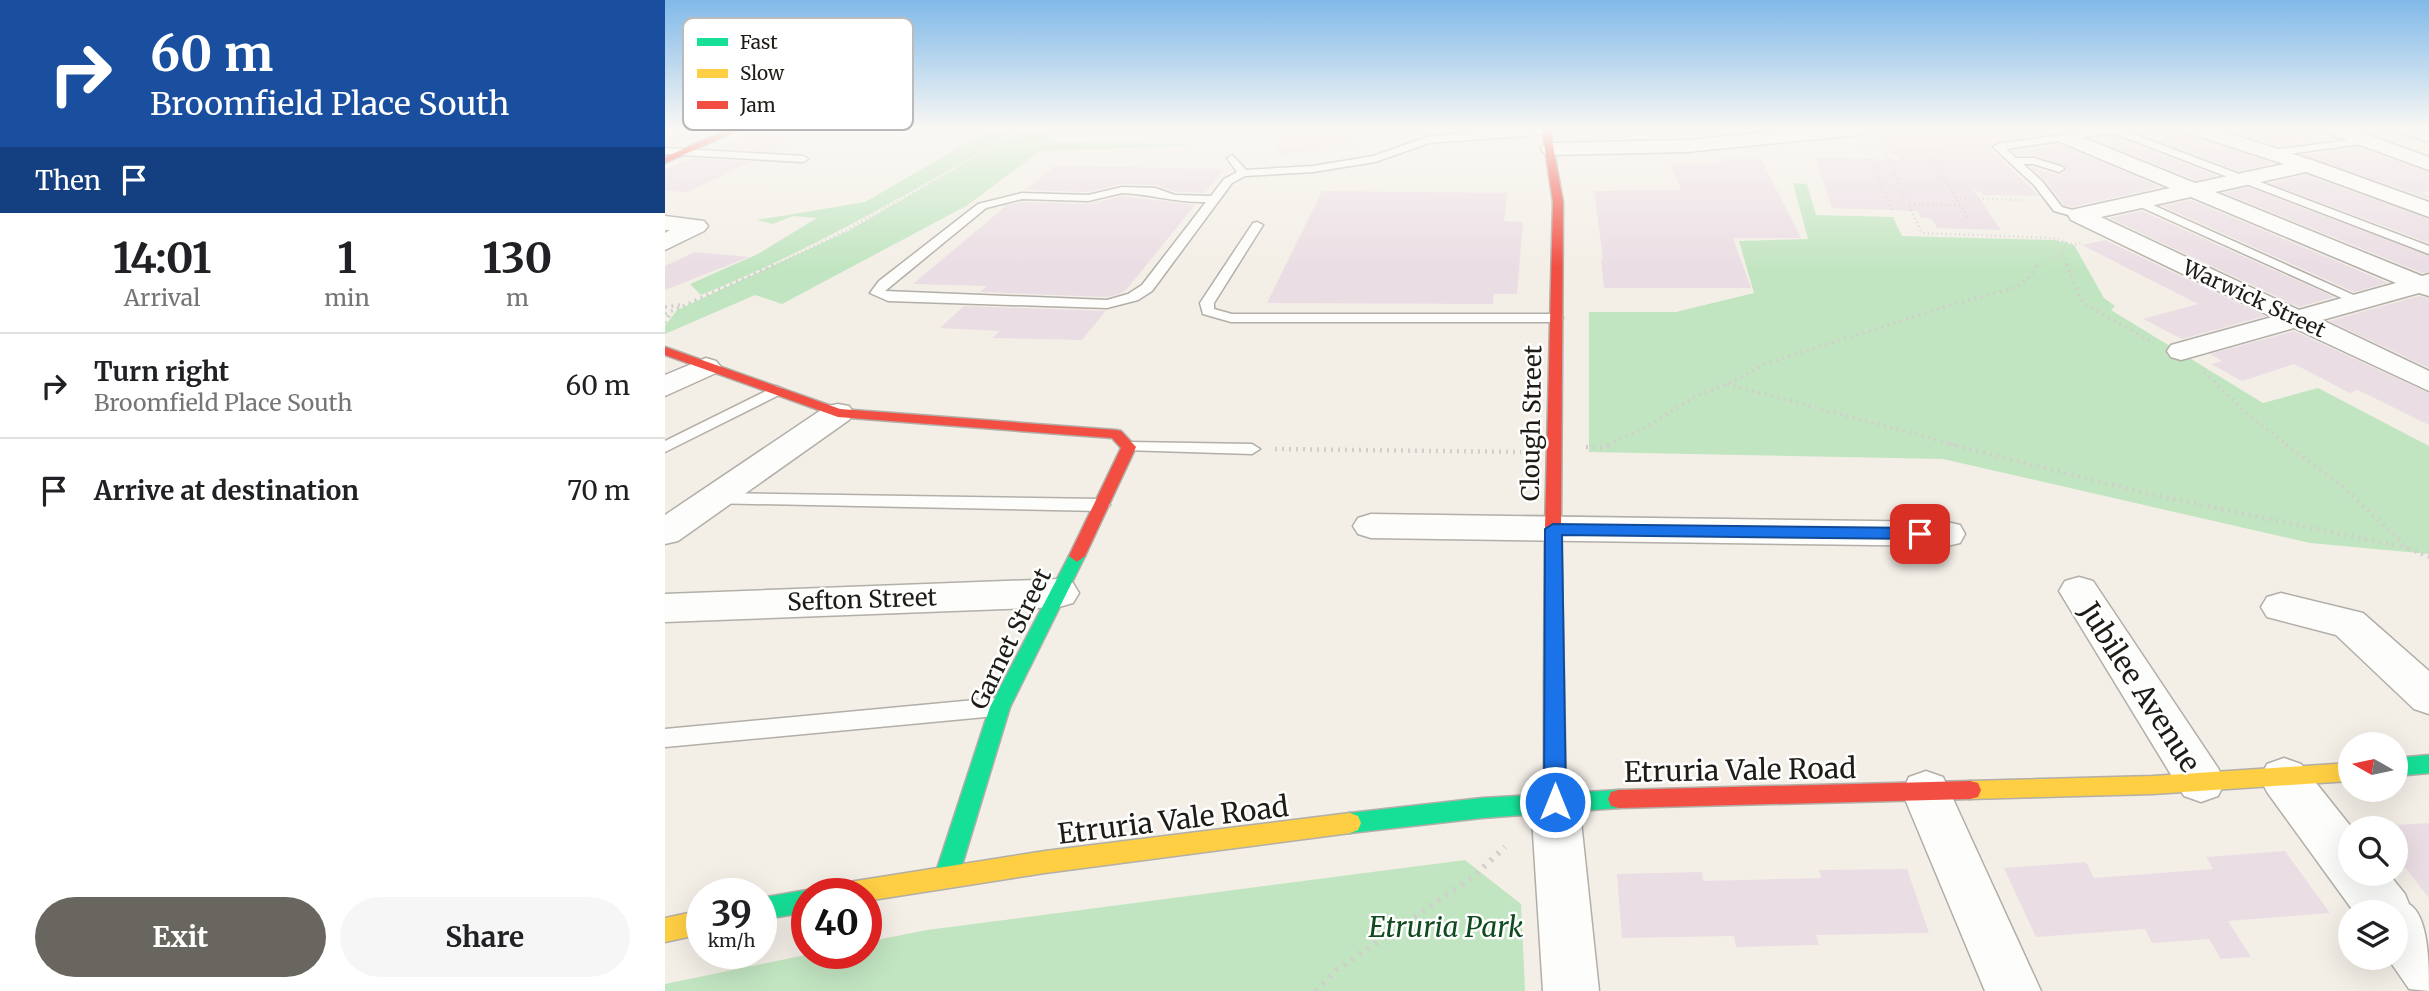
<!DOCTYPE html>
<html lang="en">
<head>
<meta charset="utf-8">
<style>
	:root { --surface:#fff; --page:#f6f6f6; --text:#202124; --muted:#757577; --line:#e0e0e0; --accent:#69665f }
	body { margin:0; font-family:Merriweather,serif; background:var(--page); color:var(--text); height:100vh; display:flex; flex-direction:column; font-size:26px; white-space:nowrap }
	* { box-sizing:border-box; margin:0 }
	p { font-size:23px; color:var(--muted) }
	.icon { flex:none; width:38px; height:38px; fill:none; stroke:currentColor; stroke-width:2; stroke-linecap:round; stroke-linejoin:round }
	.map { position:relative; flex:1; overflow:hidden }
	.side { display:flex; flex-direction:column; background:var(--surface); width:665px }
	.side>* { flex:none }
	.banner { background:#1a4fa0; color:#fff; overflow:hidden }
	.needle { width:46px; rotate:279deg }
	.buttons { position:absolute; left:1673px; top:732px; display:grid; gap:14px }
	.buttons a { display:grid; place-items:center; width:70px; height:70px; border-radius:50%; background:var(--surface); box-shadow:0 7px 28px #0002; font-size:35px }
	.speed { position:absolute; left:21px; top:878px; display:flex; gap:14px; font-size:35px; font-weight:700; text-align:center }
	.speed>* { display:grid; place-content:center; width:91px; height:91px; border-radius:50%; background:var(--surface); box-shadow:0 7px 28px #0002; line-height:1 }
	.speed small { font-size:18px; font-weight:400 }
	.speed .limit { border:10px solid #d22; background:#fff; color:#111 }
	.pin { position:absolute; display:grid; place-items:center; width:60px; height:60px; color:#fff; margin:-30px; border-radius:14px; box-shadow:0 4px 10px #0006 }
	.me { position:absolute; width:77px; margin:-38px; rotate:0deg; stroke-linejoin:round; filter:drop-shadow(0 0 5px #0008) }
	.turn { display:flex; align-items:center; gap:24px; height:147px; padding:0 35px; font-size:32px }
	.turn .icon { width:91px; height:91px; stroke-width:2.5 }
	.turn b { display:block; font-size:49px; line-height:60px }
	.then { display:flex; align-items:center; height:66px; padding:0 35px; background:#0003; gap:14px; font-size:26px }
	.eta { display:flex; justify-content:space-evenly; align-items:center; height:119px; text-align:center }
	.eta b { font-size:42px; font-weight:700; line-height:49px }
	.primary-button { display:flex; gap:14px; margin-top:auto; padding:14px 35px }
	.primary-button a { flex:1; height:80px; border-radius:42px; background:var(--accent); color:#fff; font-size:28px; font-weight:700; line-height:80px; text-align:center }
	.primary-button a+a { background:var(--page); color:var(--text) }
	ul { padding:0; list-style:none }
	li { display:flex; align-items:center; gap:21px; height:105px; padding:0 35px; border-top:2px solid var(--line) }
	li div { flex:1 }
	li b { display:block; font-size:26px }
	li em { font-style:normal }
	main { display:flex; flex:1; min-height:0 }
	.map>svg:first-child { display:block }
	.green { fill:#c2e5c1 }
	.building { fill:#ebdde4 }
	.lines { fill:none; stroke-linecap:round; stroke-linejoin:round }
	.lane-casing { stroke:#b2aea8; stroke-width:3 }
	.street-casing { stroke:#b2aea8; stroke-width:3 }
	.fast-casing { stroke:#b2aea8; stroke-width:3 }
	.slow-casing { stroke:#b2aea8; stroke-width:3 }
	.jam-casing { stroke:#b2aea8; stroke-width:3 }
	.path-far3 { stroke:#d0cfcb; stroke-width:2.5; stroke-dasharray:1 3.5; stroke-linecap:butt }
	.path-far2 { stroke:#d0cfcb; stroke-width:3.5; stroke-dasharray:2 4.5; stroke-linecap:butt }
	.path-far1 { stroke:#d0cfcb; stroke-width:4.5; stroke-dasharray:2 5; stroke-linecap:butt }
	.path { stroke:#d0cfcb; stroke-width:6; stroke-dasharray:2.5 7; stroke-linecap:butt }
	.lane { fill:#fdfdfb; fill-rule:evenodd }
	.street { fill:#fdfdfb; fill-rule:evenodd }
	.fast { fill:#16e098; fill-rule:evenodd }
	.slow { fill:#ffcf43; fill-rule:evenodd }
	.jam { fill:#f24e42; fill-rule:evenodd }
	.route { fill:#1a73e8; stroke:#114b97; stroke-width:2 }
	.labels { text-anchor:middle; stroke-width:5; stroke-linejoin:round; paint-order:stroke }
	.far-street-label { font-size:21px; fill:#1f1c16; stroke:#fff }
	.street-label { font-size:24px; fill:#1f1c16; stroke:#fff }
	.near-street-label { font-size:28px; fill:#1f1c16; stroke:#fff }
	.near-park-label { font-size:28px; font-style:italic; fill:#104a1f; stroke:#fff }
	.key { fill:#fff; stroke:#bcbbb9; stroke-width:2 }
	.key-label { font-size:19px; fill:#1f1c16 }
</style>
</head>
<body>
<main>
<section class="side">
<div class="banner">
<div class="turn"><svg class="icon" aria-label="right" viewBox="0 0 24 24"><path d="M7 20v-9h11M14 6l5 5-5 5"/></svg><div><b>60 m</b>Broomfield Place South</div></div>
<div class="then">Then<svg class="icon" aria-label="arrive" viewBox="0 0 24 24"><path d="M6 21V4h12l-3 4 3 4H6"/></svg></div>
</div>
<div class="eta">
<div><b>14:01</b><p>Arrival</p></div>
<div><b>1</b><p>min</p></div>
<div><b>130</b><p>m</p></div>
</div>
<ul>
<li><svg class="icon" aria-label="right" viewBox="0 0 24 24"><path d="M7 20v-9h11M14 6l5 5-5 5"/></svg><div><b>Turn right</b><p>Broomfield Place South</p></div><em>60 m</em></li>
<li><svg class="icon" aria-label="arrive" viewBox="0 0 24 24"><path d="M6 21V4h12l-3 4 3 4H6"/></svg><div><b>Arrive at destination</b></div><em>70 m</em></li>
</ul>
<div class="primary-button"><a>Exit</a><a>Share</a></div>
</section>
<div class="map">
<svg width="1764" height="991" viewBox="0 0 1764 991">
	<rect width="100%" height="100%" fill="#f3efe7"/>
	<path class="green" d="M326 129H355C251 189 148 250 36 295L25 284 93 254 152 218 128 216 108 224 92 220 200 202Z
		M358 129H391L385 133 384 142 524 144 522 146 376 151 301 206 117 304 90 295 0 334V326L12 310 183 231Z
		M1128 183 1142 184 1151 215 1228 217 1237 236 1389 240 1409 245 1439 298 1450 306 1446 310 1598 403 1653 388 1764 446V554L1645 543 1278 459 924 452V312H1011L1089 293 1074 241 1143 239Z
		M800 860 856 904 860 991H0V984L145 954H201V942L262 930Z"/>
	<path class="building" d="M0 129H49L8 146 0 145Z
		M85 129H154L107 152 50 148 80 135Z
		M603 129H690L691 147 613 155Z
		M1290 129H1420L1401 130 1327 145 1326 149 1374 196 1320 195 1308 189 1336 230 1272 228 1267 219 1256 218 1252 211 1167 208 1150 157 1237 160 1203 138Z
		M1462 129H1510L1609 163 1573 171Z
		M1580 129H1657L1661 135 1671 139 1614 147 1569 132Z
		M1693 129H1725L1740 136 1741 145Z
		M1448 136 1552 176 1530 180 1428 139Z
		M1393 144H1394L1496 187 1407 207 1399 205 1379 179 1365 167 1393 175 1400 171V166L1370 155H1352L1347 151Z
		M1693 147 1764 172V191L1756 193 1764 196V199L1638 155Z
		M27 158 86 162 23 192 0 191V169Z
		M1056 159H1096L1136 238H1068L1086 288H939L936 259H938L929 191 1016 190 1005 164 1057 163Z
		M390 166 454 167 559 169 540 193 510 192 490 185 457 184 423 192 360 190Z
		M1641 175 1764 219V243L1604 183Z
		M1583 187 1764 256V272L1757 273 1559 193Z
		M657 191 842 193 839 221 858 222 852 294H829L828 304 602 303Z
		M457 196 530 205 461 290 454 294 442 297 315 292 322 286 248 284 342 205 357 202 423 204Z
		M1526 200 1723 283 1689 292 1497 206Z
		M1477 211 1669 297 1634 307 1444 218Z
		M1440 240 1600 316 1517 339 1478 319 1533 304 1417 245Z
		M30 252 84 257 0 290V266Z
		M1754 296 1764 298V368L1664 321Z
		M299 306 441 311 417 340 327 338 335 331 275 328Z
		M1629 331 1764 393V425L1693 390 1685 393 1629 364 1577 381 1546 364 1557 361 1545 354Z
		M1764 823V898L1731 856V825Z
		M1620 851 1665 913 1563 921 1586 957 1556 959 1544 939 1487 943 1480 929 1371 937 1339 868 1421 862 1429 878 1548 869 1541 857Z
		M1242 869 1264 933 1151 935 1154 945 1071 947 1069 936 957 938 952 874 1037 872 1038 881 1156 878 1154 870Z"/>
	<g class="lines">
		<g class="lane-casing">
			<path id="lane" d="M882 129 887 132 885 134 764 143 710 162 648 172 580 176 567 183 487 291 473 300 442 308 223 301 205 293 214 281 313 204 357 193 423 195 457 187 490 188 510 195 546 196 559 179 572 172 562 158 567 155 581 170 648 166 708 156 762 137 817 131ZM457 193C486 194 511 203 541 202L477 285 463 294 442 300 220 291 321 208 357 199 423 201Z
				M1437 129H1455L1764 246V254L1448 133 1341 149 1351 158H1369L1398 167 1399 169 1394 172 1368 164H1358L1377 181 1397 207 1418 213V217L1414 218 1389 211 1369 185 1328 147 1333 144Z
				M1728 129H1742L1764 136V142Z
				M1701 138 1706 141 1704 143 1608 156 1603 153 1608 150Z
				M0 148 138 156 143 159 138 162 0 154Z
				M1469 200H1477L1702 301 1695 305 1690 304 1469 204Z
				M592 222 598 225 549 303V309L567 314H891L898 318 891 322H566L538 314 535 303 588 223Z
				M111 386 116 388 119 391 116 394 0 452V441Z
				M464 442 587 444 595 449 587 454 458 450 456 447 458 444Z
				M48 493 436 499 445 505 436 511 42 503 39 499Z
				M331 698 339 701 342 707 339 713 331 716 0 747V729Z"/>
		</g>
		<g class="street-casing">
			<path id="street" d="M1137 129H1202L1193 135 1022 152 886 155 879 153 876 149 879 145 886 143 1022 140Z
				M1522 129H1550L1650 161 1764 202V217L1641 172 1550 192 1757 276 1764 274V296L1754 293 1657 320 1764 371V391L1629 328 1516 360 1506 357 1502 351 1506 345 1607 317 1406 220 1403 215 1406 210 1505 188 1395 142 1392 138 1402 132 1409 134 1530 183 1619 164 1524 133ZM1526 197 1731 283 1634 310 1436 217Z
				M1660 129H1686L1764 157V170L1662 133Z
				M0 216 39 221 43 226 39 231 0 250V233L5 230H0Z
				M41 358 51 361 56 367 51 373 0 396V375Z
				M173 404 184 406 189 413 184 420 13 541 0 544V515L162 406Z
				M706 514 1282 522 1295 525 1300 534 1295 543 1282 546 706 538 693 534 688 526 693 518Z
				M1414 577 1428 581 1553 768 1560 782 1553 796 1536 802 1519 796 1394 591 1400 581Z
				M394 579 408 583 414 593 408 603 394 607 0 622V594Z
				M1616 593 1698 613 1764 671V714L1749 709 1671 635 1602 617 1596 607 1602 597Z
				M1619 758 1636 764 1687 828 1685 873H1723L1740 894 1744 904C1764 916 1764 965 1764 991L1744 989 1722 957H1731V912H1689L1602 792 1595 778 1602 764Z
				M1261 771 1278 777 1376 991H1320L1237 792 1244 777Z
				M890 781 907 787 914 802 934 991H878L866 802 873 787Z"/>
		</g>
		<g class="fast-casing">
			<path id="fast" d="M412 550 420 556 345 707 294 875 290 883 282 886 274 883 270 875 325 707 404 556Z
				M1764 755V773L1731 776V758Z
				M954 790 962 792 965 799 962 806 954 808 817 818 685 833 677 830 674 823 677 816 685 813 817 798Z
				M142 890 151 894H142V912L96 920V898Z"/>
		</g>
		<g class="slow-casing">
			<path id="slow" d="M889 674 896 677 899 682 901 802 898 809 890 811 882 809 879 802V682L882 677Z
				M1685 763V781L1488 794 1305 799 1297 797 1294 790 1297 783 1305 781 1488 776Z
				M685 813 693 816 696 823 693 830 685 833 380 873 201 901V894H166L170 886 178 883 380 851Z
				M37 910V934L0 942V918Z"/>
		</g>
		<g class="jam-casing">
			<path id="jam" d="M65 129H76L0 163V157Z
				M877 129H885L898 202 896 529 899 682 896 687 889 690 882 687 879 682 880 529 888 202Z
				M0 347 175 409 451 430 456 431 471 447 420 556 412 562 404 556 456 448 447 438 173 417 0 355Z
				M1305 781 1313 783 1316 790 1313 797 1305 799 954 808 946 806 943 799 946 792 954 790Z"/>
		</g>
		<path class="path-far3" d="M1206 144 1221 154 1240 199
			M1198 148 1204 155 1228 213
			M1263 150 1303 218
			M1221 154 1314 144
			M1291 198 1360 200
			M1295 205 1243 204 1257 233 1387 238 1409 245 1415 243
			M1401 242 1397 254 1402 266
			M108 266 178 232 357 129
			M1372 266 1397 254"/>
		<path class="path-far2" d="M1401 264 1418 303 1489 343
			M0 307 15 305
			M0 314 111 264
			M0 323 6 312
			M1539 372 1588 419 1623 445
			M1062 384 1291 445
			M943 445 985 425 1029 397 1062 384 1100 364 1282 306 1349 288 1362 280 1373 264"/>
		<path class="path-far1" d="M1284 444 1489 495 1743 548
			M1621 444 1678 487 1743 548 1764 557
			M921 447 938 448 947 444
			M610 449 856 452"/>
		<path class="path" d="M651 991 671 970 808 877 840 847"/>
		<use href="#lane" class="lane"/>
		<use href="#street" class="street"/>
		<use href="#fast" class="fast"/>
		<use href="#slow" class="slow"/>
		<use href="#jam" class="jam"/>
	</g>
	<linearGradient id="sky" x2="0" y2="1"><stop stop-color="#80b9e9"/><stop offset="0.48" stop-color="#faf8f4"/><stop offset="1" stop-color="#faf8f4" stop-opacity="0"/></linearGradient>
	<rect width="1764" height="268" fill="url(#sky)"/>
	<path class="route" d="M888 524 1255 528 1264 534 1255 539 897 535 901 802 898 809 890 812 882 809 879 802 880 529Z"/>
	<g class="labels">
		<g class="far-street-label">
			<text transform="translate(1589 299) rotate(25)" y="7">Warwick Street</text>
		</g>
		<g class="street-label">
			<text transform="translate(867 423) rotate(-89)" y="8">Clough Street</text>
			<text transform="translate(197 600) rotate(-2)" y="8">Sefton Street</text>
			<text transform="translate(346 639) rotate(-64)" y="8">Garnet Street</text>
		</g>
		<g class="near-street-label">
			<text transform="translate(1475 687) rotate(57)" y="10">Jubilee Avenue</text>
			<text transform="translate(1075 770) rotate(-1)" y="10">Etruria Vale Road</text>
			<text transform="translate(508 820) rotate(-7)" y="10">Etruria Vale Road</text>
		</g>
		<g class="near-park-label">
			<text x="781" y="937">Etruria Park</text>
		</g>
	</g>
	<rect x="18" y="18" width="230" height="112" rx="10" class="key"/>
	<rect x="32" y="38" width="31" height="8" fill="#16e098"/>
	<rect x="32" y="69" width="31" height="9" fill="#ffcf43"/>
	<rect x="32" y="101" width="31" height="8" fill="#f24e42"/>
	<g class="key-label">
		<text x="75" y="49">Fast</text>
		<text x="75" y="80">Slow</text>
		<text x="75" y="112">Jam</text>
	</g>
</svg>
<div class="buttons">
<a><svg class="needle" viewBox="-14 -14 28 28"><path d="M0-13l5 13h-10z" fill="#e53935"/><path d="M0 13l5-13h-10z" fill="#757577"/></svg></a>
<a><svg class="icon" aria-label="search" viewBox="0 0 24 24"><circle cx="10" cy="10" r="6"/><path d="M15 15l6 6"/></svg></a>
<a><svg class="icon" aria-label="layers" viewBox="0 0 24 24"><path d="M12 4l9 5-9 5-9-5zM3 14l9 5 9-5"/></svg></a>
</div>
<div class="speed"><div>39<small>km/h</small></div><div class="limit">40</div></div>
<div class="pin" style="left:1255px;top:534px;background:#d93025"><svg class="icon" aria-label="arrive" viewBox="0 0 24 24"><path d="M6 21V4h12l-3 4 3 4H6"/></svg></div>
<svg class="me" style="left:890px;top:802px" viewBox="-20 -20 40 40"><circle r="17" fill="#1a73e8" stroke="#fff" stroke-width="3"/><path d="M0-11L8 9 0 5-8 9z" fill="#fff"/></svg>
</div>
</main>
</body>
</html>
